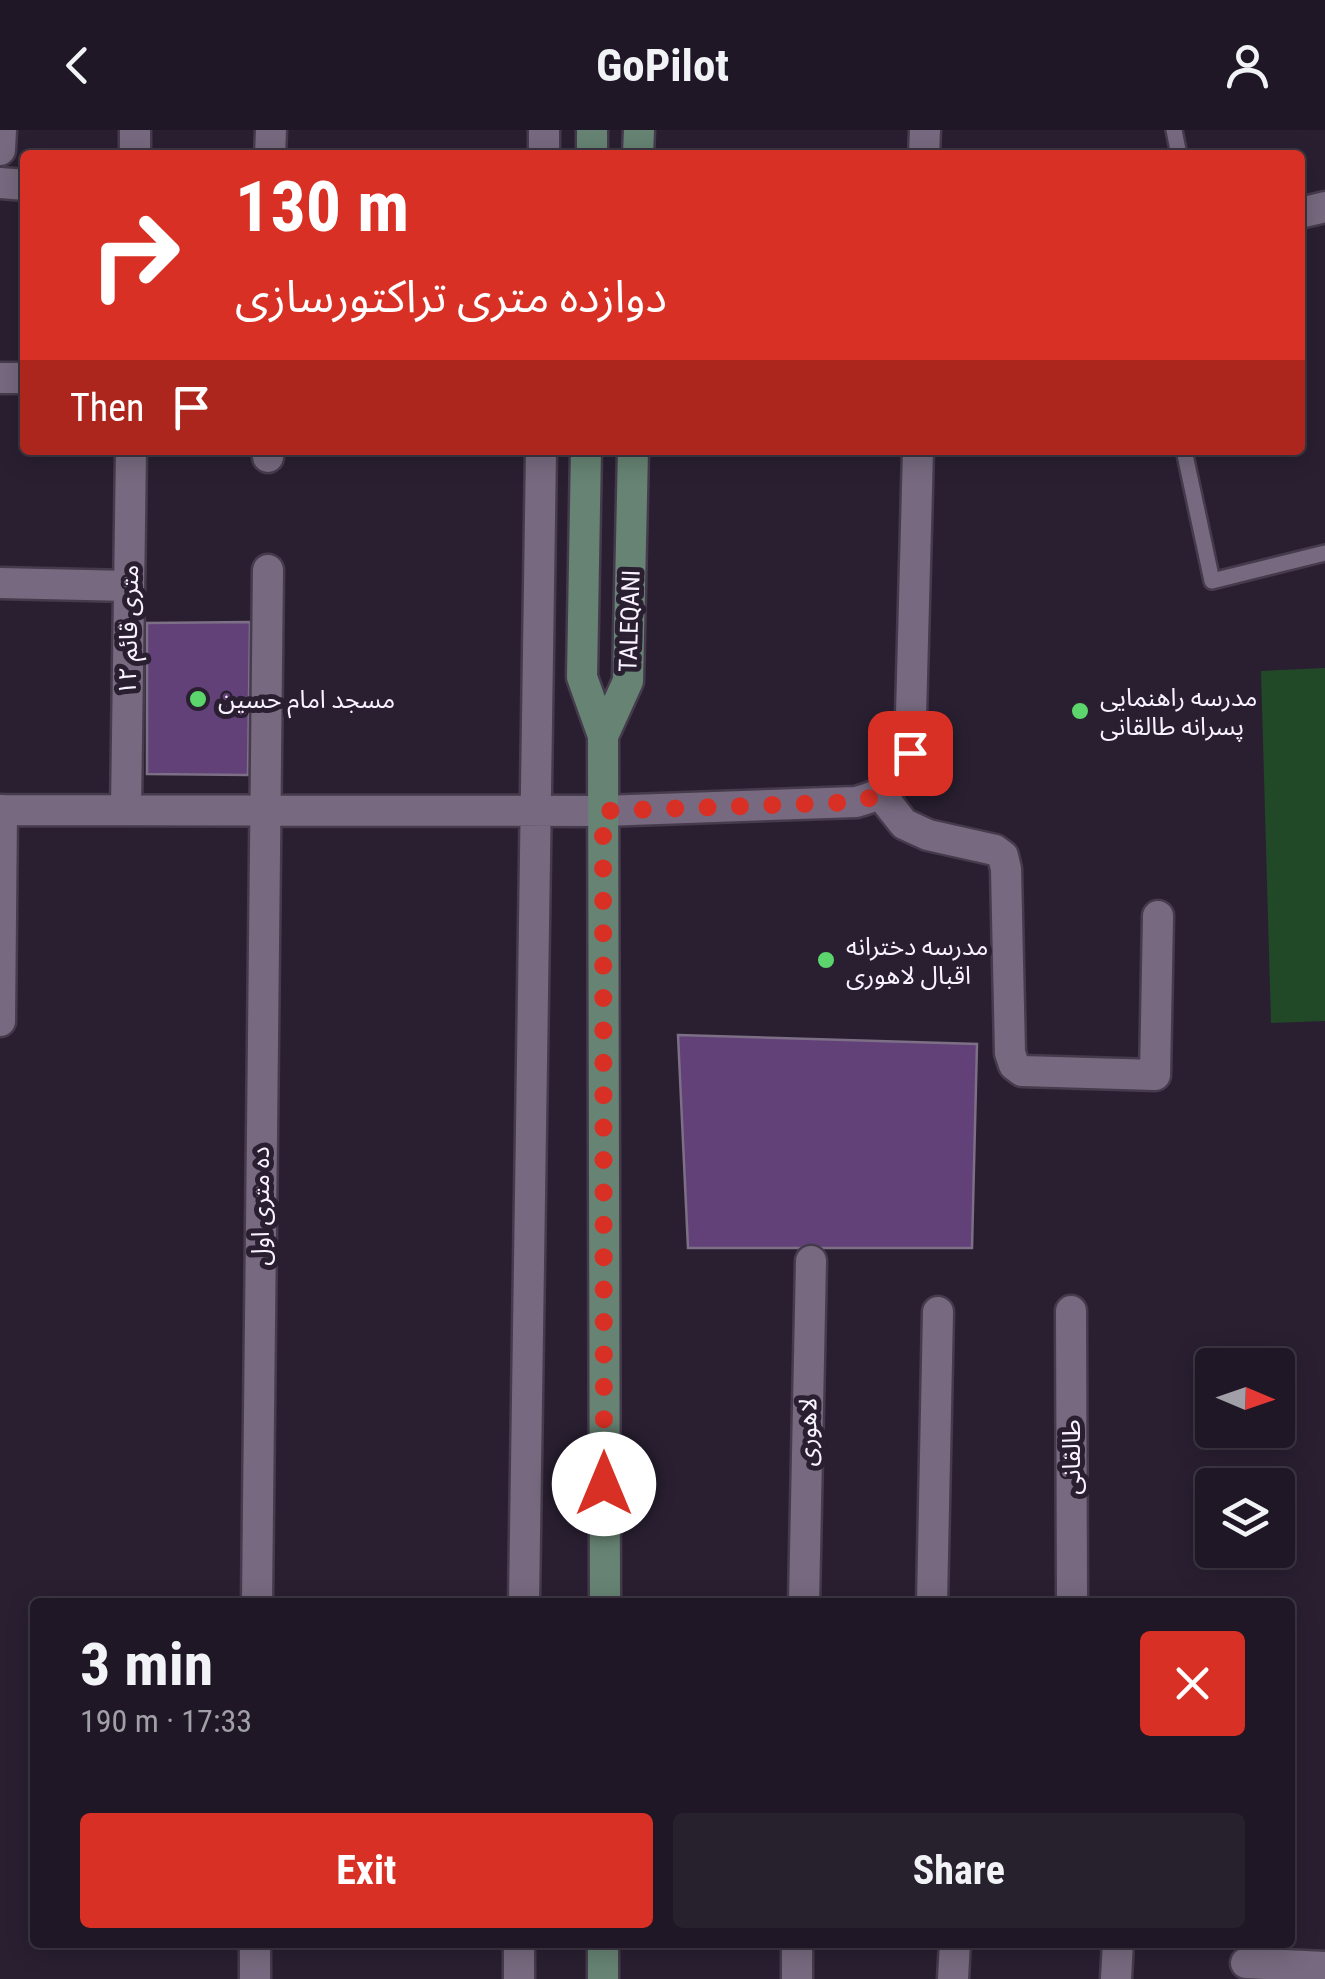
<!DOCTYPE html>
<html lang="en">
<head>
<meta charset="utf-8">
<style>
	:root { --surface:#1f1725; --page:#27202d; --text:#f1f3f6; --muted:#a19fa7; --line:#3c3642; --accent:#d93025 }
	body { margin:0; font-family:"Roboto Condensed","Noto Sans Arabic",sans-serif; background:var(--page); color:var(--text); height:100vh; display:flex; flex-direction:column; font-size:38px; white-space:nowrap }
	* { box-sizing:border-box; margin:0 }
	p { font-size:32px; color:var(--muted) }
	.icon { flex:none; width:55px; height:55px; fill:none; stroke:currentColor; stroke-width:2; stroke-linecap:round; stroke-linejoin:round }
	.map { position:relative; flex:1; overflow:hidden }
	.details { position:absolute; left:30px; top:1468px; width:1265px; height:350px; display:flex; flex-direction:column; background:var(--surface); border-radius:10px; box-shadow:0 5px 25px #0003,0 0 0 2px var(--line) }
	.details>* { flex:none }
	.banner { position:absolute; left:20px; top:20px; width:1285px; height:305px; border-radius:10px; box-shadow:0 5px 25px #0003,0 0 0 2px var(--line); background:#d93025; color:#fff; overflow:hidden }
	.needle { width:65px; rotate:92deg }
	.tools { position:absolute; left:1195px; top:1218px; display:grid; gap:20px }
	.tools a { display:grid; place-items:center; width:100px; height:100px; border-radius:10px; background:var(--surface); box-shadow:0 5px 25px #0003,0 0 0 2px var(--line); font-size:50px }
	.pin { position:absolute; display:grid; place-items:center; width:85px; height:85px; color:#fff; margin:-42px; border-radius:20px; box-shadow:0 5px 15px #0006 }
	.me { position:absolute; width:110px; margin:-55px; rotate:0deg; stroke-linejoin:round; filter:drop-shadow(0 0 8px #0008) }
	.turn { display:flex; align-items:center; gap:35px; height:210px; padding:0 50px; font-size:45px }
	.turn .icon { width:130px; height:130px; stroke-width:2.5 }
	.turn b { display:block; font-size:70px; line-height:85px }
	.then { display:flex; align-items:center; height:95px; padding:0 50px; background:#0003; gap:20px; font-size:38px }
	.round { display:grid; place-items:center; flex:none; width:105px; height:105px; border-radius:10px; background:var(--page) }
	.headline { display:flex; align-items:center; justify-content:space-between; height:170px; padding:0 50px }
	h1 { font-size:60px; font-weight:700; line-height:75px }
	.button { display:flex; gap:20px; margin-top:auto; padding:20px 50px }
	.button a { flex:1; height:115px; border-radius:10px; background:var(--accent); color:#fff; font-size:40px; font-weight:700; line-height:115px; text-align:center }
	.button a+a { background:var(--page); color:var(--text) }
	header { display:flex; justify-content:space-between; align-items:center; height:130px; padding:0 50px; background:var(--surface); font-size:45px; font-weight:700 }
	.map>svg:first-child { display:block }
	.green { fill:#224927 }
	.building { fill:#624078; stroke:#7c6f86; stroke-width:2.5 }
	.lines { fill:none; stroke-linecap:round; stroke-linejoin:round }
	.lane-casing { stroke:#453b4c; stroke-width:20 }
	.street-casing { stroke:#453b4c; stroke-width:35 }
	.secondary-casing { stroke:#453b4c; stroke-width:35 }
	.lane { stroke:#776a80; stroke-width:15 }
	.street { stroke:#776a80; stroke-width:30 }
	.secondary { stroke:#668373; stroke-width:30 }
	.route { stroke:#d93025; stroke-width:18; stroke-dasharray:0 32.4 }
	.poi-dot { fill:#5cd56d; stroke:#291f31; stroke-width:4 }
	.labels { text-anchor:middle; stroke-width:10; stroke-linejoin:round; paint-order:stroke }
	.street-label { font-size:25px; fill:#f9f2ff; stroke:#291f31 }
	.poi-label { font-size:25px; fill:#f9f2ff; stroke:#291f31; text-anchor:start }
</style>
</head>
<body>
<header><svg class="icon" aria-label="back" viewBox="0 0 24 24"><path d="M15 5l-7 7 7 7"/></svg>GoPilot<svg class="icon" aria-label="person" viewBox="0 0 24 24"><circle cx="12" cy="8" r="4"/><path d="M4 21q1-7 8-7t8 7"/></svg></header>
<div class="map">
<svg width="1325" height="1849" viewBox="0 0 1325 1849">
	<rect width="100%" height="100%" fill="#291f31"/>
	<path class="green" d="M1325 538V891L1271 893 1261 541Z"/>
	<path class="building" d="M250 492 248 645 147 644V493Z
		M678 905 977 914 972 1118H688Z"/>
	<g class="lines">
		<g class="lane-casing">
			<path id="lane" d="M1174 0 1179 25
				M1184 320 1212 451 1325 423"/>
		</g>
		<g class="street-casing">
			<path id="street" d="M0 20 1 0
				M135 25V0
				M270 25 271 0
				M544 25V0
				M924 25 925 0
				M0 53 25 55
				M1300 83 1325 77
				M0 248H25
				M268 327V320
				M0 453 129 456
				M881 665 904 694 928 705 995 720 1003 726 1006 739 1010 923 1014 935 1022 941 1155 945 1158 786
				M126 679 131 320
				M0 680 603 681 856 672C890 663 897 655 910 623L918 320
				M0 891 2 680
				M1071 1181 1072 1472
				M257 1472 268 440
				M524 1472 541 320
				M804 1472 811 1131
				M932 1472 938 1182
				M1246 1833 1325 1837
				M255 1849V1812
				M519 1849V1812
				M797 1849V1812
				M953 1849 955 1812
				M1116 1849 1118 1812"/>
		</g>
		<g class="secondary-casing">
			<path id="secondary" d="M592 25V0
				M638 25 639 0
				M586 320 582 547 603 606 605 1472
				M603 606 628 551 633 320
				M603 1849V1812"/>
		</g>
		<use href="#lane" class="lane"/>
		<use href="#street" class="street"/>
		<use href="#secondary" class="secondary"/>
	</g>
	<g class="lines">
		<path class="route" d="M604 1354 603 681 856 672C890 663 897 655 910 623"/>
	</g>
	<g class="poi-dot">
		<circle cx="198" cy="569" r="10"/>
		<circle cx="1080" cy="581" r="10"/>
		<circle cx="826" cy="830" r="10"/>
	</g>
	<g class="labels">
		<g class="street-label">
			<text transform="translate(629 491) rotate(-88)" y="9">TALEQANI</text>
			<text transform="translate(128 500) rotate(-89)" y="9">۱۲ متری قائم</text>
			<text transform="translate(260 1076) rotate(-90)" y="9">ده متری اول</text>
			<text transform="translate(807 1302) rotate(-89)" y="9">لاهوری</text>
			<text transform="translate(1071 1327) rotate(-90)" y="9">طالقانی</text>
		</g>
		<g class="poi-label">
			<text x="1100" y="576">مدرسه راهنمایی<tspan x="1100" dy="29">پسرانه طالقانی</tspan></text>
			<text x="218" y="578">مسجد امام حسین</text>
			<text x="846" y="825">مدرسه دخترانه<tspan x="846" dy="29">اقبال لاهوری</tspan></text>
		</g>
	</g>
</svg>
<div class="tools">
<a><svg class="needle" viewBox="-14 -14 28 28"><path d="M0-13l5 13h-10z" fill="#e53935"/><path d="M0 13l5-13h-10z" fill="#a19fa7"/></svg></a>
<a><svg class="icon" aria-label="layers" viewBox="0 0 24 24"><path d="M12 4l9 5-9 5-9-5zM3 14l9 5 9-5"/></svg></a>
</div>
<div class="pin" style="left:910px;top:623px;background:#d93025"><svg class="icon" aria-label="arrive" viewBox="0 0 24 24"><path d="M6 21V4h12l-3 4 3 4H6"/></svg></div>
<svg class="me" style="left:604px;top:1354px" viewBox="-20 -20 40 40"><circle r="19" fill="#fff"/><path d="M0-13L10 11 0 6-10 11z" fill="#d93025"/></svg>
<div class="banner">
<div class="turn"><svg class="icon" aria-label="right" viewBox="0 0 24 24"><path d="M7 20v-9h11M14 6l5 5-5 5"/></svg><div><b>130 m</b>دوازده متری تراکتورسازی</div></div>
<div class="then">Then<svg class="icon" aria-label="arrive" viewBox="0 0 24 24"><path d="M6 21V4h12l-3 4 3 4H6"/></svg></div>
</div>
<section class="details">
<div class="headline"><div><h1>3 min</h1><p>190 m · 17:33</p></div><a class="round" style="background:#d93025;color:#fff"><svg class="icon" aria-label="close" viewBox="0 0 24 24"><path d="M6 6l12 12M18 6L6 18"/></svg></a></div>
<div class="button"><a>Exit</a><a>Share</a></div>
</section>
</div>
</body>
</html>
